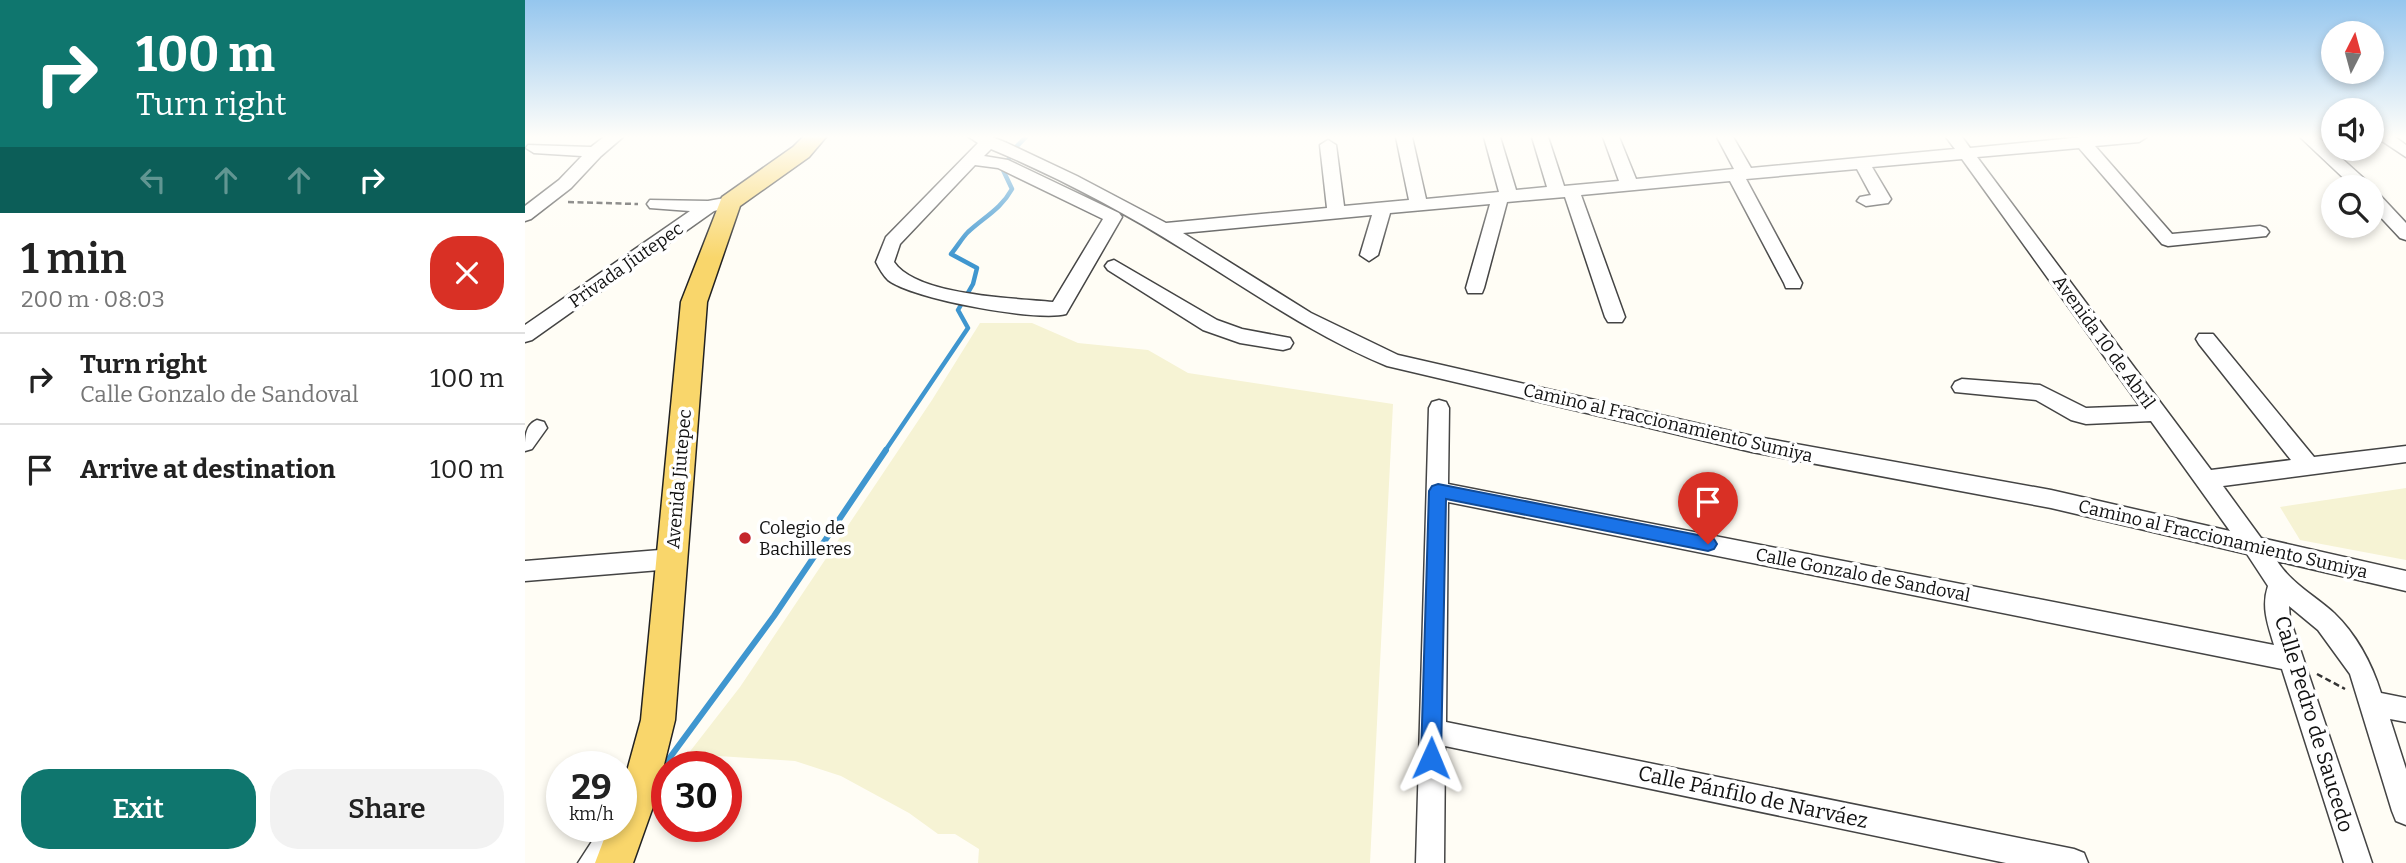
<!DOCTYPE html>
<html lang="en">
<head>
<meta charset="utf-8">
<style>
	:root { --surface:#fff; --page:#f2f2f2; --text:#222; --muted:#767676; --line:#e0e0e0; --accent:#0f766e }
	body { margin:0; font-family:Bitter,serif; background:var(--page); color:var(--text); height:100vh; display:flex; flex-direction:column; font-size:26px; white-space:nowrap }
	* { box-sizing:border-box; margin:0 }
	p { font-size:23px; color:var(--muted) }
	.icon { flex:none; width:38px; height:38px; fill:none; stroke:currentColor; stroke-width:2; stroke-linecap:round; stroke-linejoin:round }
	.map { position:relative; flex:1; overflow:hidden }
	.side { display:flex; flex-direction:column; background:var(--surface); width:525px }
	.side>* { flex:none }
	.guide { background:#0f766e; color:#fff; overflow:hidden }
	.needle { width:46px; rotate:6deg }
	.tools { position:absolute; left:1796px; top:21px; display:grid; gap:14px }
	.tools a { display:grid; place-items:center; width:63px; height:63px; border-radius:50%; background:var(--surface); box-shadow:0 4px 10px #0003; font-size:35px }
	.speed { position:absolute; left:21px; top:751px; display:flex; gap:14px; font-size:35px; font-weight:700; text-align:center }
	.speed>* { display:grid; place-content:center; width:91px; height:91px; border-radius:50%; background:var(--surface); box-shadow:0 4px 10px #0003; line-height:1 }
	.speed small { font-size:18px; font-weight:400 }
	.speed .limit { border:10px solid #d22; background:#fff; color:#111 }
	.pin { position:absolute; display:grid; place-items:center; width:60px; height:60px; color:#fff; margin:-72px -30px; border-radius:50% 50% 50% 0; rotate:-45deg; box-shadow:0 0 7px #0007 }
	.pin .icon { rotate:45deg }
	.me { position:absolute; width:77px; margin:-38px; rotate:1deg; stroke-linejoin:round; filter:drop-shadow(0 0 5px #0008) }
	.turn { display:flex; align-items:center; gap:24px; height:147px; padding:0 21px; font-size:32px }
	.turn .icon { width:91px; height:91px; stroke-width:2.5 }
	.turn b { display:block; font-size:49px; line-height:60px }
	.lanes { display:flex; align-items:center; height:66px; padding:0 21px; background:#0003; justify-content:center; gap:35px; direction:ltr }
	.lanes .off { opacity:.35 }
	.round { display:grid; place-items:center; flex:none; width:74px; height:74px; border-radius:28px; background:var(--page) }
	.overview { display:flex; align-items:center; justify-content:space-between; height:119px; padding:0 21px }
	h1 { font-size:42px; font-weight:600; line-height:52px }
	.cta { display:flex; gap:14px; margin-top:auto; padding:14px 21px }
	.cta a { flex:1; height:80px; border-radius:28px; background:var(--accent); color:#fff; font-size:28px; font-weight:600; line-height:80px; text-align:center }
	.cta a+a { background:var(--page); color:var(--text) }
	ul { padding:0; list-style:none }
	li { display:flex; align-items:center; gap:21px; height:91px; padding:0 21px; border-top:2px solid var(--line) }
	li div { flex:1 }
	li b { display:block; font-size:26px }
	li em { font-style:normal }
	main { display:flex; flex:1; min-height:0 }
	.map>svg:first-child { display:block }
	.farmland { fill:#f6f3d4 }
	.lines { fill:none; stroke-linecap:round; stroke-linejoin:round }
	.stream-far1 { stroke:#3f96cf; stroke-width:4.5 }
	.stream { stroke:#3f96cf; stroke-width:6 }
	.minor-casing { stroke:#444; stroke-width:3 }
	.major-casing { stroke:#222; stroke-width:3 }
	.path { stroke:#333; stroke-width:2.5; stroke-dasharray:6 3.5; stroke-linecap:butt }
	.minor { fill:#fff; fill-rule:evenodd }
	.major { fill:#f9d66b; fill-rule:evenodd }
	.route { fill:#1a73e8; stroke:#114b97; stroke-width:2 }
	.poi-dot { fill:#c4262e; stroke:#fff; stroke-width:2.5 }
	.labels { text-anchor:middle; stroke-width:7; stroke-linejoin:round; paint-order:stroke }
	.street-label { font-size:18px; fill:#111; stroke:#fff }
	.poi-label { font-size:18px; fill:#111; stroke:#fff; text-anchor:start }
	.near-street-label { font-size:21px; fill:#111; stroke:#fff }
</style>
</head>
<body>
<main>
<section class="side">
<div class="guide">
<div class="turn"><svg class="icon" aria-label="right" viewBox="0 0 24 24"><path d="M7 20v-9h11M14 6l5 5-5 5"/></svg><div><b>100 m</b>Turn right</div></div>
<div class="lanes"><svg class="icon off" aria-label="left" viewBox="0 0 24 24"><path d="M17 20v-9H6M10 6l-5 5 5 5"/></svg><svg class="icon off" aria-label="ahead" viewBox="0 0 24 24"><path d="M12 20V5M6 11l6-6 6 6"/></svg><svg class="icon off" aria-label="ahead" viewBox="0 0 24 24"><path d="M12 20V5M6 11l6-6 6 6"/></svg><svg class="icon" aria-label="right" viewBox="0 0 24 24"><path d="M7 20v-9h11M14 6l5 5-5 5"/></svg></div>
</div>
<div class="overview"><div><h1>1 min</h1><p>200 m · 08:03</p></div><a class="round" style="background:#d93025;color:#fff"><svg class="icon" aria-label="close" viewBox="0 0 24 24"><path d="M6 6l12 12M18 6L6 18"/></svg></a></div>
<ul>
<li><svg class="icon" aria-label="right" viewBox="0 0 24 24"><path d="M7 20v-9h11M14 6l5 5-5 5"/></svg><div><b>Turn right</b><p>Calle Gonzalo de Sandoval</p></div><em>100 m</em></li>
<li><svg class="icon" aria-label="arrive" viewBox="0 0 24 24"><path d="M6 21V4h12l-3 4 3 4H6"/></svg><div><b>Arrive at destination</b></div><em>100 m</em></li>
</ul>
<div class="cta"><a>Exit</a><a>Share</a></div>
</section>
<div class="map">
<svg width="1881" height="863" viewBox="0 0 1881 863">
	<rect width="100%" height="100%" fill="#fffdf5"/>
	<path class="farmland" d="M455 323H507L553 343 623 350 663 373 868 404 845 863H453L454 849 430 834H413L384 813 316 776 270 761 163 754 215 687 407 400Z
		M1881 488V560L1775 540 1755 507Z"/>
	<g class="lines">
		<path class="stream-far1" d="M360 451 443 328 433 310 448 284 452 268 426 254C432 247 437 238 443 232 459 217 476 209 487 189L478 170 489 149 501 137"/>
		<path class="stream" d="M135 771 249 616 361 450"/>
		<g class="minor-casing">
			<path id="minor" d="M79 137H98L76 156 46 188 6 219 0 221V206L34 180 57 156 9 153 1 148 3 145 66 147Z
				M444 137H467L482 143 552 176 641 223 802 208 795 145 803 140 811 145 819 206 884 200 871 137H887L901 199 974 192 959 137H975L991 190 1022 187 1007 137H1023L1039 186 1094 181 1078 137H1094L1111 179 1209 169 1192 137H1208L1226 168 1430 149 1421 137H1437L1445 148 1558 137H1622L1614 142 1570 146 1647 234 1735 226 1741 228 1744 232 1741 236 1643 246 1637 244 1554 148 1452 157 1686 470 1766 460 1674 344 1671 339 1674 334H1688L1789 457 1881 446V462L1698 486 1736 538 1881 571V591L1752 561C1767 584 1789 595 1809 613 1831 634 1847 664 1856 693L1881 698V722L1865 719 1881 769V825L1871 821 1867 811 1825 674 1793 630 1764 606 1765 619 1847 863H1819L1757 669 923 502 921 722 1549 849 1559 853 1563 863H1481L920 746 919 863H891L904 408 907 402 914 400 921 402 924 408 923 484 1749 645C1743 625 1736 607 1743 586L1722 554 1526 508 1227 452 862 366C789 336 726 291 659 250 597 211 533 177 466 149L459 156 483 160 594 213 597 217 541 314C512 322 387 299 363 280 358 275 354 268 351 262L361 237 453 143ZM1437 159 1615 406 1561 408 1515 385 1437 379 1430 382 1427 387 1430 392 1511 400 1546 420 1561 424 1626 421 1705 531 1526 490 1227 436 873 355 786 313 658 233 847 215 835 255 844 261 853 255 865 213 965 204 941 288 943 293H957L959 288 982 202 1040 197 1080 317 1083 322H1097L1100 317 1056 195 1205 181 1259 283 1261 288H1275L1277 283 1221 179 1332 169 1346 195 1335 197 1332 201 1341 206 1363 203 1366 199 1347 167ZM450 165 473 168 578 219 528 302C489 298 392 296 369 262L375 244Z
				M1775 137H1793L1844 183 1846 187H1828Z
				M1851 137H1870L1881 145V157Z
				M1846 191 1852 192 1881 223V240L1875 238 1846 207Z
				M205 197 211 198 214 202 211 206 189 211 7 340 0 342V325L165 211 125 208 122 204 125 200 183 201Z
				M589 260 692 320 717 329 765 338 768 343 765 348 758 350 715 343 678 330 583 270 580 266 583 262Z
				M12 420 19 422 22 428 7 449 0 451C0 437 0 425 12 420Z
				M147 549 155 552 159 559 155 566 147 569 0 581V561Z
				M96 813 104 816 108 826 84 863H53L77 826H96Z"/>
		</g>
		<g class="major-casing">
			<path id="major" d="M278 137H301L284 157 215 206 182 302 150 720 130 801 108 863H70L84 826H96V793L116 720 156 302 197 197 268 147Z"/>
		</g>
		<path class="path" d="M43 202 113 204
			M1792 674 1820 689"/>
		<use href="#minor" class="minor"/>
		<use href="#major" class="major"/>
	</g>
	<linearGradient id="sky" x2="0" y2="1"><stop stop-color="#95c6ee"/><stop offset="0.53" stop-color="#fffefa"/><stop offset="1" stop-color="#fffefa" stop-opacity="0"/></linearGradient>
	<rect width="1881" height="258" fill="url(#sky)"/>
	<path class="route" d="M913 484 1183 537 1189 539 1192 544 1189 549 1183 551 921 499 916 758 913 765 906 767 899 765 896 758 904 491 907 486Z"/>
	<circle class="poi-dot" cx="220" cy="538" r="7"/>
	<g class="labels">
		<g class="street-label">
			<text transform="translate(101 265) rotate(-35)" y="6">Privada Jiutepec</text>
			<text transform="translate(1579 342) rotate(54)" y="6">Avenida 10 de Abril</text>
			<text transform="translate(1143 423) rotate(13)" y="6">Camino al Fraccionamiento Sumiya</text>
			<text transform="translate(154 479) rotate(-85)" y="6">Avenida Jiutepec</text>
			<text transform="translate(1698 539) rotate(13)" y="6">Camino al Fraccionamiento Sumiya</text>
			<text transform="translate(1338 575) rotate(11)" y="6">Calle Gonzalo de Sandoval</text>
		</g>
		<g class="poi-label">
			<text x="234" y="534">Colegio de<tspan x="234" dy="21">Bachilleres</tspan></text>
		</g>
		<g class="near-street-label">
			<text transform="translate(1789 724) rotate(73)" y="7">Calle Pedro de Saucedo</text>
			<text transform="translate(1228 797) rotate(12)" y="7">Calle Pánfilo de Narváez</text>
		</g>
	</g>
</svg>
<div class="tools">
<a><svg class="needle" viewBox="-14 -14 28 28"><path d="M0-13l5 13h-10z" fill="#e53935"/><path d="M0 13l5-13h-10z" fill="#767676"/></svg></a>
<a><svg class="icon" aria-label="sound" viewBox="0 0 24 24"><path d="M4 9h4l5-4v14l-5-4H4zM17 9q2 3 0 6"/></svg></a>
<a><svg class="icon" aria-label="search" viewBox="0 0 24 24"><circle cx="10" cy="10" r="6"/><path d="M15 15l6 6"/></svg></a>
</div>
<div class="speed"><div>29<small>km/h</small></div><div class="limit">30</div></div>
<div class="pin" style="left:1183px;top:544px;background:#d93025"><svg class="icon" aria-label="arrive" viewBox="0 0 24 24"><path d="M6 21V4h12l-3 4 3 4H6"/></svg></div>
<svg class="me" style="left:906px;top:758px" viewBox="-20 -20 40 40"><path d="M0-17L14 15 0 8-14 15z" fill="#1a73e8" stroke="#fff" stroke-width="4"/></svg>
</div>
</main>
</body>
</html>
